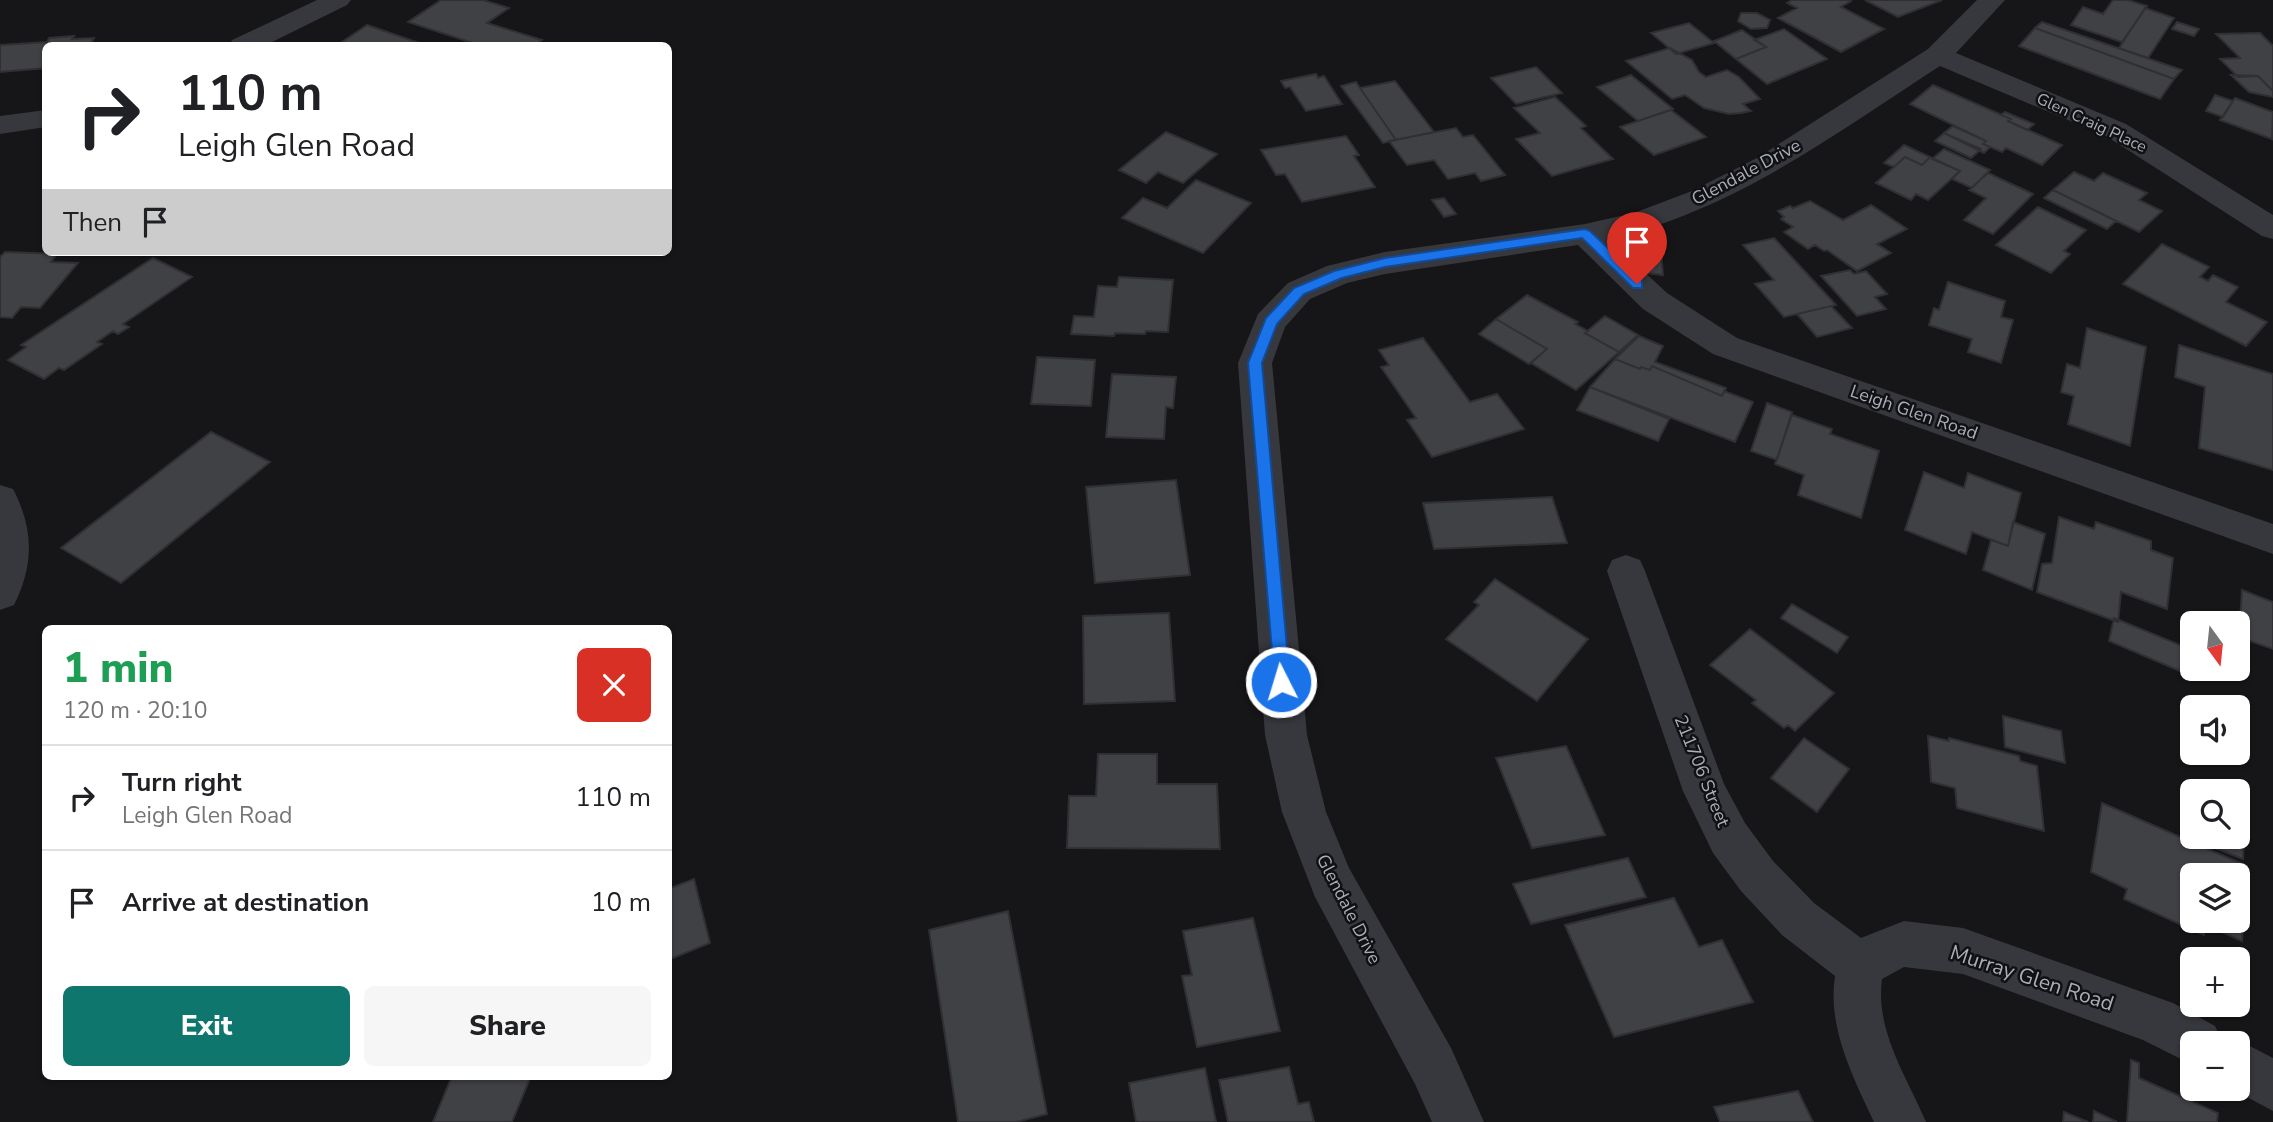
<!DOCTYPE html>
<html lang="en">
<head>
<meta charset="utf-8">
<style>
	:root { --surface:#fff; --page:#f6f6f6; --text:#202124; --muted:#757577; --line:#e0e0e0; --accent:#0f766e }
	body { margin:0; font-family:"Nunito Sans",sans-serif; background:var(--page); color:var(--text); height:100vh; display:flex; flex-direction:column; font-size:26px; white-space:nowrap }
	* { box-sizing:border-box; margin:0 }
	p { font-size:23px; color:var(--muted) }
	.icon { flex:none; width:38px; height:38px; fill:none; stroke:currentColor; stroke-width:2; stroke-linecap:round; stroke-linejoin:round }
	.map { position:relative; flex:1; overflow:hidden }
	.details { position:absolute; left:42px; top:625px; width:630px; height:455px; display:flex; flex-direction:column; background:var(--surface); border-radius:10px; box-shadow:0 2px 5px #0004 }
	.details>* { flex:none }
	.top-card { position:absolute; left:42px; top:42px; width:630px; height:214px; border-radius:10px; box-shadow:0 2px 5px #0004; background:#fff; color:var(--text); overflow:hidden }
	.needle { width:46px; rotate:165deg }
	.tools { position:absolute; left:2180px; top:611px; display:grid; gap:14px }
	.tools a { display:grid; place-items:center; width:70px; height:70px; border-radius:10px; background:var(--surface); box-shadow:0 2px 5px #0004; font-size:35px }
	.pin { position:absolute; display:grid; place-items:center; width:60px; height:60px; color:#fff; margin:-72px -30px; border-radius:50% 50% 50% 0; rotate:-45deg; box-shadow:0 0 7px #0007 }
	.pin .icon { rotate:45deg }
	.me { position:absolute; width:77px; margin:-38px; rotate:355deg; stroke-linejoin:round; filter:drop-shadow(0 0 5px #0008) }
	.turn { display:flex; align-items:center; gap:24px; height:147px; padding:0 21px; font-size:32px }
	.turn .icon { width:91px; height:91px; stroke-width:2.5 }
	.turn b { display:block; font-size:49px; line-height:60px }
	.then { display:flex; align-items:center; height:66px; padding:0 21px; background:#0003; gap:14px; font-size:26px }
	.round { display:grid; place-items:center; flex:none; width:74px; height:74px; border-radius:10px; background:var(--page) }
	.summary { display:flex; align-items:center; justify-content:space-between; height:119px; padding:0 21px }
	h1 { font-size:42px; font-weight:800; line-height:52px; color:#1e9e55 }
	.cta { display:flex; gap:14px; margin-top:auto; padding:14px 21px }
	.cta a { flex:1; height:80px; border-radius:10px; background:var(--accent); color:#fff; font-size:28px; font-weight:800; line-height:80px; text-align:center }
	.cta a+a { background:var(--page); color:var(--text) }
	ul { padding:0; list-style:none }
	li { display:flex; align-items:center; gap:21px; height:105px; padding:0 21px; border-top:2px solid var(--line) }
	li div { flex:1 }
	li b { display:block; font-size:26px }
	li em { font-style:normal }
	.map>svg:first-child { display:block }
	.building { fill:#404145; stroke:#303034; stroke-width:2; fill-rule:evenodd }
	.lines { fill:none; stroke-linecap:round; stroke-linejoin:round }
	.minor { fill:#37383d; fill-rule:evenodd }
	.route { fill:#1a73e8; stroke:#114b97; stroke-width:2 }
	.labels { text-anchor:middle; stroke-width:5; stroke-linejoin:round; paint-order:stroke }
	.far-street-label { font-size:16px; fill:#a8adb8; stroke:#111113 }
	.street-label { font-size:18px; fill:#a8adb8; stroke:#111113 }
	.near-street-label { font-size:21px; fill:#a8adb8; stroke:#111113 }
</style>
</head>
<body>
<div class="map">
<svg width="2273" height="1122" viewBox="0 0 2273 1122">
	<rect width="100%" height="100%" fill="#161618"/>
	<path class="building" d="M441 0H483L509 8 487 23 542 40 534 46H482L408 22Z
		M1792 0H1849L1851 1 1841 7 1884 29 1841 52 1778 18 1797 8 1787 3Z
		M1865 0H1942L1898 17Z
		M2113 0H2128L2147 6 2122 42 2071 25 2083 7 2103 14Z
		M2145 8 2174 18 2148 58 2119 48Z
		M1741 13H1757L1770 20 1767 28 1751 29 1738 21Z
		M2042 22 2182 70 2174 79 2035 28Z
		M2177 22 2199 29 2194 36 2172 29Z
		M1689 23 1714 43 1676 54 1651 33Z
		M367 25 428 46H336Z
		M2035 28 2174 79 2160 99 2019 46Z
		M1784 29 1827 59 1767 84 1736 59 1766 47 1754 40Z
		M1742 30 1766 47 1736 59 1714 41Z
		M2260 33 2273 46V91L2258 76 2238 77 2220 59 2240 58 2216 34Z
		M74 36 72 39 94 38 89 46H46V68L0 72V45L47 42 49 38Z
		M1670 48 1692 60 1699 72 1706 77 1727 70 1739 77 1760 99 1743 104 1751 111 1741 113 1729 114 1704 108 1685 95 1672 99 1626 61Z
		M1536 67 1562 93 1516 104 1491 78Z
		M1316 74 1318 78 1324 76 1342 104 1306 111 1290 87 1285 88 1281 81Z
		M1631 75 1673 109 1638 121 1597 87Z
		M2231 75 2258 76 2273 91V97L2249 92Z
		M1395 81 1434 132 1396 140 1360 88Z
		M1356 82 1360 88 1396 140 1383 143 1341 86Z
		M1933 85 2011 119 2008 121 2062 145 2042 165 2006 148 2002 152 1983 144 1986 141 1910 104Z
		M2215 95 2233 101 2223 117 2206 111Z
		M1555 97 1586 126 1581 128 1613 159 1552 176 1516 139 1540 133 1514 108Z
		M2235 98 2273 112 2272 139 2220 120Z
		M1671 110 1706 137 1654 155 1620 127Z
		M2005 112 2034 124 2027 130 2008 121 2011 119 2001 115Z
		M1953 126 1986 141 1983 144 1990 147 1984 153 1944 133Z
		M1456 128 1463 137 1473 135 1505 175 1481 181 1475 173 1448 179 1434 160 1407 165 1389 141Z
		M1166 132 1217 154 1183 183 1158 172 1146 183 1119 170Z
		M1944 133 1981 149 1971 158 1935 141Z
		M1346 136 1359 155 1354 156 1375 187 1302 202 1285 174 1276 175 1261 150Z
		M1904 145 1930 157 1922 165 1905 157 1894 167 1884 163Z
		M1944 149 1990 170 1972 188 1952 179 1960 171 1932 159Z
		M1905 157 1922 165 1930 157 1960 171 1928 200 1916 194 1911 200 1876 183Z
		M2074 172 2094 181 2103 173 2147 193 2139 200 2162 211 2139 232 2053 190Z
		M1988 173 2033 194 1993 234 1964 220 1986 198 1969 190Z
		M1196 180 1251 203 1203 253 1122 218 1143 198 1167 208Z
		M2053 190 2116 221 2107 229 2044 198Z
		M1444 198 1456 214 1444 217 1432 200Z
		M1810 201 1843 220 1871 205 1907 229 1877 244 1891 253 1857 271 1827 250 1824 251 1815 245 1808 249 1784 232 1793 227 1781 219 1784 217 1778 211 1790 206 1793 208Z
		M2038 207 2086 230 2064 251 2070 254 2051 273 1996 245Z
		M1774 238 1836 305 1784 317 1755 284 1774 280 1743 245Z
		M2162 244 2209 267 2200 277 2208 281 2213 275 2238 287 2226 302 2267 322 2246 346 2123 284Z
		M1644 250 1661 252 1663 275 1646 273Z
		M5 252 57 254 51 262 78 263 40 308 21 307 12 318 0 317V257Z
		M153 258 192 277 123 324 129 327 118 334 113 331 97 342 102 344 64 370 59 368 44 379 8 360 26 347 21 345Z
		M1850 270 1854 274 1866 271 1887 294 1875 297 1886 309 1857 316 1821 276Z
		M1119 277 1173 280 1168 332 1146 331 1145 334 1115 333 1114 336 1071 334 1074 316 1094 317 1098 286 1117 287Z
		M1948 282 2005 301 2001 317 2013 320 2001 363 1968 352 1972 339 1929 325 1934 308 1939 310Z
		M1527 295 1578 322 1575 324 1588 331 1585 333 1619 352 1576 390 1531 363 1547 349 1496 319Z
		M1831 306 1852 328 1817 337 1797 314Z
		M1605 316 1638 335 1619 352 1585 333Z
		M1496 319 1547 349 1529 364 1479 334Z
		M2087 328 2146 347 2130 446 2068 424 2074 396 2061 392 2067 364 2080 368Z
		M1639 336 1663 346 1655 362 1726 388 1722 396 1652 366 1650 370 1641 367 1640 369 1615 359Z
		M1423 338 1470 402 1497 394 1524 429 1432 457 1407 420 1416 418 1381 367 1389 365 1379 350Z
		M2179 345 2273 374V470L2199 448 2205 387 2175 377Z
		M1037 357 1095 360 1091 406 1031 404Z
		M1615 359 1640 369 1641 367 1650 370 1652 366 1722 396 1724 391 1753 402 1735 442 1590 387Z
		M1112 374 1176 377 1173 408 1166 407 1164 439 1106 437Z
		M1590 387 1669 419 1658 441 1577 410Z
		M1767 403 1792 412 1777 460 1751 451Z
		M1792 415 1832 429 1830 434 1879 451 1861 518 1798 495 1804 475 1775 464Z
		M211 432 270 462 121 583 61 548Z
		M1924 472 1964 488 1968 473 2021 493 2008 546 1972 532 1966 554 1905 530Z
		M1176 480 1190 575 1095 583 1086 487Z
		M1552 497 1567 543 1434 549 1423 503Z
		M2059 517 2094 529 2096 522 2151 541V550L2173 558 2167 609 2121 592 2118 622 2037 592 2042 564 2052 563Z
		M2013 522 2045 534 2032 590 1983 570 1991 540 2008 546Z
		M1495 579 1588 639 1537 701 1446 639 1479 605 1474 602Z
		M2242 590 2273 602V649L2239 637Z
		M1792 604 1848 637 1837 653 1781 618Z
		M1169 613 1175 701 1084 704 1083 616Z
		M2114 618 2185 647 2180 671 2109 641Z
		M1750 629 1834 693 1795 731 1788 725 1784 728 1752 703 1756 700 1710 665Z
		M2003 716 2061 731 2065 763 2005 747Z
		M1928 736 1949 741V738L2019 756 2020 761 2037 766 2044 831 1957 808 1955 788 1931 782Z
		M1804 738 1849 769 1817 812 1771 778Z
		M1566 746 1605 835 1532 848 1496 758Z
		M1098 754H1157V784H1217L1220 849 1067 848 1069 796H1096Z
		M2102 803 2247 866 2242 941 2204 924V935L2124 899 2127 889 2091 872ZM2193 875H2238V920H2193Z
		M2238 833 2244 835 2243 859 2210 846 2211 836H2238Z
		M1628 858 1646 897 1531 924 1513 884Z
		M694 879 710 943 668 960V889Z
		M1674 898 1699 947 1722 940 1753 1002 1614 1037 1565 925Z
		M1008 911 1047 1114 1016 1122H958L929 930Z
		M1253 918 1280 1031 1197 1047 1182 976 1192 975 1183 931Z
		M2131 1060 2139 1063V1078L2218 1113 2217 1122H2127Z
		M1289 1067 1298 1104 1309 1102 1314 1122H1228L1219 1080Z
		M1205 1068 1216 1122H1136L1129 1083Z
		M452 1076H531L512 1122H433Z
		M1798 1091 1813 1122H1720L1714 1107Z
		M2094 1111 2117 1122H2093Z
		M2064 1112 2088 1122H2063Z"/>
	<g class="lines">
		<path class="minor" d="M317 0H351L347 5 264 46H229L232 40Z
			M1977 0H2005L1956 53 2126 124 2273 215V239L2262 236 2106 136 1940 66C1833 135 1735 210 1609 239L1667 293 1737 338 2273 524V554L1713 354 1643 309 1578 245 1385 274 1347 283 1310 299 1285 327 1272 363 1307 735 1326 812 1349 868 1451 1048 1484 1122H1432L1415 1084 1315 897 1282 812 1265 735 1238 363 1258 314 1288 283 1327 266 1385 252 1585 224 1634 213 1692 191 1757 158 1928 49Z
			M46 110V127L0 134V116Z
			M0 485 13 489C34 529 34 565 14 605L0 610Z
			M1626 555 1640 560 1645 571 1724 784 1745 823 1773 861 1814 903 1861 938 1904 921 1963 928 2173 1003 2215 1026 2223 1043H2193V1065L2143 1040 1963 974 1904 967 1882 979C1875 1031 1907 1077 1926 1122H1874C1853 1077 1827 1027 1835 976L1782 935 1741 891 1713 853 1683 791 1607 571 1612 560Z
			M2238 1040 2273 1058V1111L2230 1088H2238V1043H2231Z"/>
	</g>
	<path class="route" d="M1585 229 1590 231 1642 281V288H1633L1582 238 1385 267 1342 278 1304 294 1277 324 1262 363 1290 682 1287 687 1281 690 1275 687 1248 363 1266 318 1294 288 1334 271 1385 258Z"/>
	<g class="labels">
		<g class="far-street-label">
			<text transform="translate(2092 122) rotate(25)" y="6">Glen Craig Place</text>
		</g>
		<g class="street-label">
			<text transform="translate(1746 172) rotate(-28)" y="6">Glendale Drive</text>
			<text transform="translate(1914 412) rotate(19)" y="6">Leigh Glen Road</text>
			<text transform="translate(1702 771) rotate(68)" y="6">211706 Street</text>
			<text transform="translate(1349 909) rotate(63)" y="6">Glendale Drive</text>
		</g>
		<g class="near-street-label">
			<text transform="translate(2032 978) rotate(18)" y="7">Murray Glen Road</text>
		</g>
	</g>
</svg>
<div class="tools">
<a><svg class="needle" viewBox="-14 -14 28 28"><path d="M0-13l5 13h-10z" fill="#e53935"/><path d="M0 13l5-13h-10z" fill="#757577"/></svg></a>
<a><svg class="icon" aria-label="sound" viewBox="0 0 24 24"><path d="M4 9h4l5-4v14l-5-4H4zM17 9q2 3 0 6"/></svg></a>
<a><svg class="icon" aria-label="search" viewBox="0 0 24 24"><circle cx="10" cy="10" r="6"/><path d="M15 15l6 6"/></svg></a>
<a><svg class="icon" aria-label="layers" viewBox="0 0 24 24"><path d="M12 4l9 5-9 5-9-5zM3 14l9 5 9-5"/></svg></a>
<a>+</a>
<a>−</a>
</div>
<div class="pin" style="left:1637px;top:284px;background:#d93025"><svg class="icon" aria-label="arrive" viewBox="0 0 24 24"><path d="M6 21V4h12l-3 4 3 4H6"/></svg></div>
<svg class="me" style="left:1281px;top:682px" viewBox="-20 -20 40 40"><circle r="17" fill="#1a73e8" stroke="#fff" stroke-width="3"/><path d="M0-11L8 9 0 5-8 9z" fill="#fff"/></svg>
<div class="top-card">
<div class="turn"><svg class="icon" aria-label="right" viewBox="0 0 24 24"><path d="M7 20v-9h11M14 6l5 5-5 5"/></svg><div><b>110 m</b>Leigh Glen Road</div></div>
<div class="then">Then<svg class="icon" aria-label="arrive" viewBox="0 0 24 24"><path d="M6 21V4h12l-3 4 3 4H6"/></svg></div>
</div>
<section class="details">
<div class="summary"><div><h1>1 min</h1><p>120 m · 20:10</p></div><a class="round" style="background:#d93025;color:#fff"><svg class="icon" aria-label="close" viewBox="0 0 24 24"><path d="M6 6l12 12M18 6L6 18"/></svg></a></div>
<ul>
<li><svg class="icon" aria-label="right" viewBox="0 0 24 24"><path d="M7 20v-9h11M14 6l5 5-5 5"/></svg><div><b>Turn right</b><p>Leigh Glen Road</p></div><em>110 m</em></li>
<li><svg class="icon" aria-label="arrive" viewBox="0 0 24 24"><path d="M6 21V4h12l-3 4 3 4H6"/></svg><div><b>Arrive at destination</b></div><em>10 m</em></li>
</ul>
<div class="cta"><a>Exit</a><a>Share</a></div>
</section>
</div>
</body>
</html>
